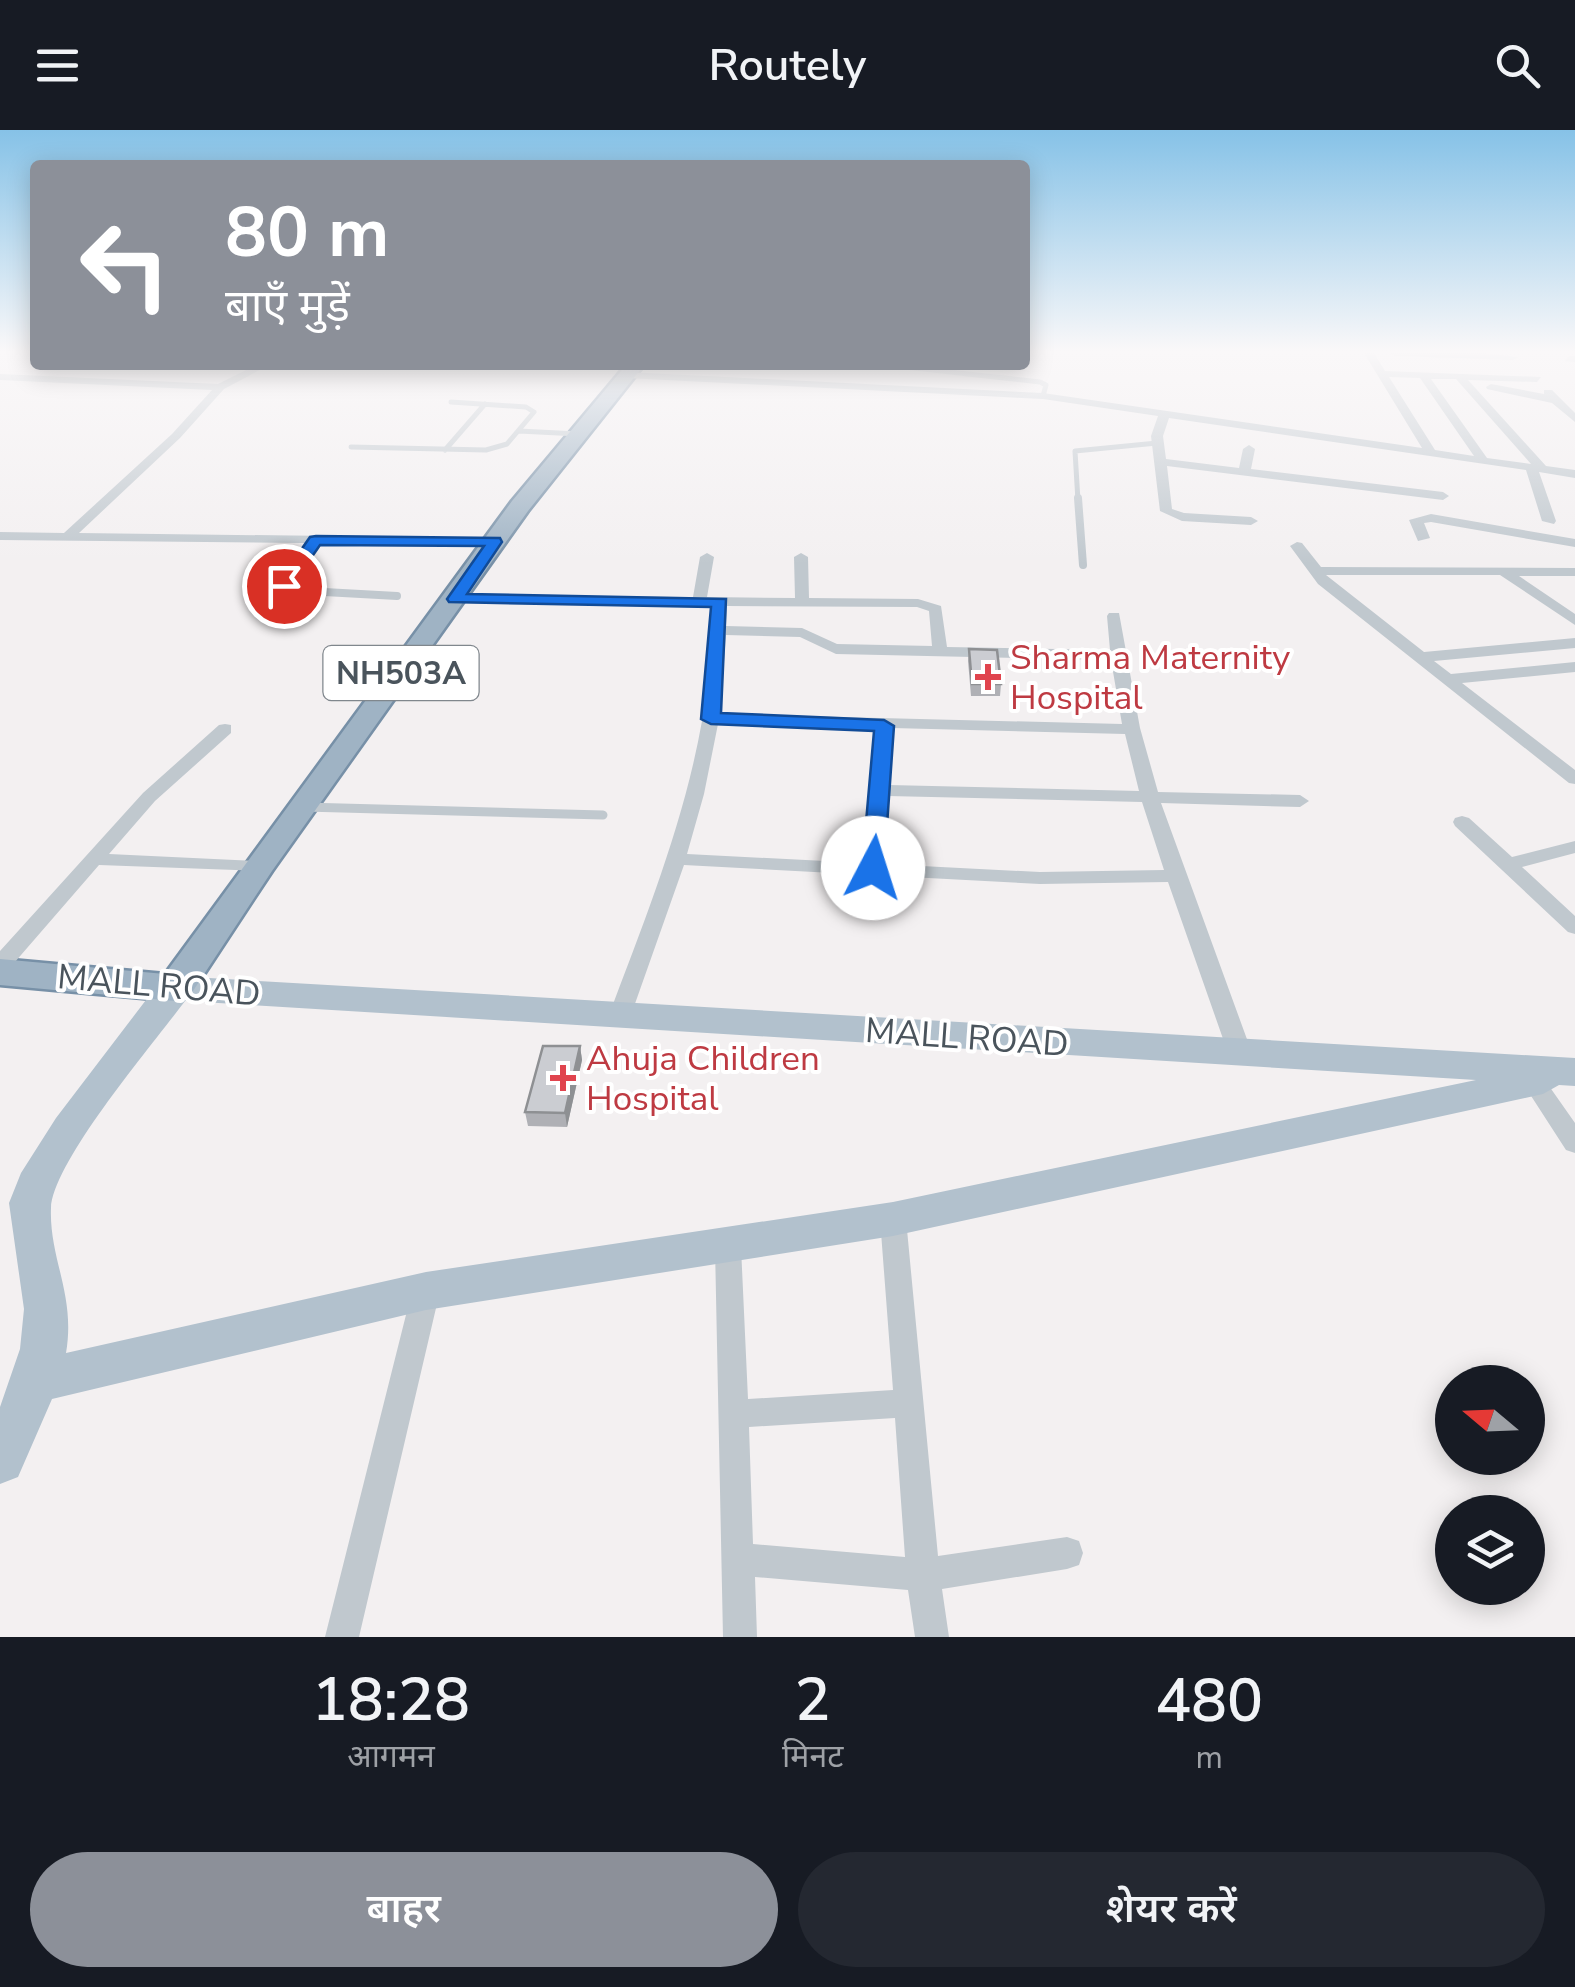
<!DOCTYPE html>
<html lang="hi">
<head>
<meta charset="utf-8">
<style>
	:root { --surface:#171b24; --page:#242831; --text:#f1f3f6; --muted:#9ea1a6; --accent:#8c9099 }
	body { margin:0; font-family:"Nunito Sans","Noto Sans Devanagari",sans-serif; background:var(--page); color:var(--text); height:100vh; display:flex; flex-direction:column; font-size:38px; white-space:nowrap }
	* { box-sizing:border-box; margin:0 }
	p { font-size:32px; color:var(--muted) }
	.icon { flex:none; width:55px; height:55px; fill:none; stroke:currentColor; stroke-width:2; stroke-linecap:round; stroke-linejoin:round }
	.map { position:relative; height:1507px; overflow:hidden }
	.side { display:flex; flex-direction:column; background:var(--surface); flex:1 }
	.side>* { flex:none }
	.banner { position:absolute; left:30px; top:30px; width:1000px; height:210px; border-radius:10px; box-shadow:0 5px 25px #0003; background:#8c9099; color:#fff; overflow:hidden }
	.needle { width:65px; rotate:289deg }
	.fabs { position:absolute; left:1435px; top:1235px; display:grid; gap:20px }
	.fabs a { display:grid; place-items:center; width:110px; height:110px; border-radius:50%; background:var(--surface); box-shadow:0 5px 25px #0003; font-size:50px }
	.pin { position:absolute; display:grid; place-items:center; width:85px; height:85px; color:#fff; margin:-42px; border:5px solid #fff; border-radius:50%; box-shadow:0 2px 10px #0007 }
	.me { position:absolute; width:110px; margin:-55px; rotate:5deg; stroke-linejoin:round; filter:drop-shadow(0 0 8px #0008) }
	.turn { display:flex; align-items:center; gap:35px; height:210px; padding:0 30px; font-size:45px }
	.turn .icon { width:130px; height:130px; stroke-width:2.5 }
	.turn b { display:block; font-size:70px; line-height:85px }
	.eta { display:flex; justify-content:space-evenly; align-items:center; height:170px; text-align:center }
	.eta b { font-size:60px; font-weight:600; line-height:70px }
	.button { display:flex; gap:20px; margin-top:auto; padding:20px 30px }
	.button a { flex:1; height:115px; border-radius:60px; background:var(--accent); color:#fff; font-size:40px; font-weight:600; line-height:115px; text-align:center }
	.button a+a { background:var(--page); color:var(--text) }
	header { display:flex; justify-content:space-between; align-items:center; height:130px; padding:0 30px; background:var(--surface); font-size:45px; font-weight:600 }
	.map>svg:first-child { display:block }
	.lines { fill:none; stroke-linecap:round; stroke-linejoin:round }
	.trunk-casing { stroke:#7790a7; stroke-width:5 }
	.service-far2 { stroke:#c0c8ce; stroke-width:5 }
	.service-far1 { stroke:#c0c8ce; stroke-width:8 }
	.service { stroke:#c0c8ce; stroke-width:9 }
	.minor { fill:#c0c8ce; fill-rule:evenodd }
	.primary { fill:#b2c1cd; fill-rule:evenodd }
	.trunk { fill:#9fb3c4; fill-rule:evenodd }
	.wall { fill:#afb0b5 }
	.shaded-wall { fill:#8e9093 }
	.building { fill:#cbcdd2; stroke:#8e9093; stroke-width:2.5 }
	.route { fill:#1a73e8; stroke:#114b97; stroke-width:2.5 }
	.health-dot { fill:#e0444e; stroke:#fff; stroke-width:4 }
	.labels { text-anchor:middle; stroke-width:8; stroke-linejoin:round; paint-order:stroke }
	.shield { fill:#fff; stroke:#80878d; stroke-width:2.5 }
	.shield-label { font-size:32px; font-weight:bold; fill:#4a545c }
	.health-label { font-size:35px; fill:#be3a42; stroke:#fff; text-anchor:start }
	.street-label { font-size:35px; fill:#4a545c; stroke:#fff }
</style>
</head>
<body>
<header><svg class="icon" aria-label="menu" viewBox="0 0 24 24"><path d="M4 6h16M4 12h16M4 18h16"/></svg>Routely<svg class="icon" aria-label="search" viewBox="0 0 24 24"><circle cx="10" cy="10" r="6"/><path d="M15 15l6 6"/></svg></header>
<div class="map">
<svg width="1575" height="1507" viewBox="0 0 1575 1507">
	<rect width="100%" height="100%" fill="#f3f0f1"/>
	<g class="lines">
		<g class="trunk-casing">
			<path id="trunk" d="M626 235H644L528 381 272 741 189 867 175 871 0 855V829L165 844 512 371Z"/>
		</g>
		<path class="service-far2" d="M887 235 1040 252 1046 255 1043 266
			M519 301 578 304
			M351 317 486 320 507 314 534 282 526 277 451 272
			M445 320 485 274
			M1078 371 1075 321 1157 313"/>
		<path class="service-far1" d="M1078 368 1083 435
			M316 410 285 451 283 456 288 460 397 466"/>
		<path class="service" d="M304 677 603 685"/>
		<path class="minor" d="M1364 223H1374L1385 241 1541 247 1537 252 1468 250 1546 336 1575 340V348L1539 342 1556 391 1554 394 1542 391 1526 340 1169 288 1163 306 1166 329 1239 338 1243 319 1249 315 1255 319 1251 339 1443 362 1449 366 1443 370 1167 336 1172 379 1184 383 1251 387 1258 391 1251 395 1182 391 1160 381 1151 306 1158 286 1043 269 627 248 622 245 627 242 1043 263 1422 318ZM1389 247 1420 248 1474 326 1435 320ZM1431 249H1456L1531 334 1487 328Z
			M1390 223H1484L1518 227 1513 230 1395 226Z
			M1569 226H1575V232L1565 231Z
			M256 235H269L224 259 180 308 79 403 494 408 499 409V415L0 410V402L64 403 172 304 212 260 0 250V244L218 254Z
			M1491 254 1544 264V260H1552L1575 283V292L1552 273 1487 259 1486 257Z
			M1431 384 1575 409V417L1431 392 1424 393 1430 408 1418 411 1409 390Z
			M1297 412 1302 413 1321 437 1575 438V446H1519L1575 484V495L1500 445H1326L1424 522 1575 508V518L1434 531 1451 544 1575 532V542L1462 553 1575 640V654L1569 653 1318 454 1290 416Z
			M707 423 714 427 707 467 795 468 794 427 801 423 808 427 809 468 918 469 941 476 947 517 1110 520 1107 486 1109 483H1119L1140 598 1158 662 1300 665 1309 671 1300 677 1161 673 1252 923 1248 929H1232L1228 923 1168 752 1040 754 684 735 631 885 628 891H612L609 885C645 789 684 693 702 591 709 553 709 514 712 476L455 473 448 469 455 465 693 467 700 427ZM727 476 917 477 929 481 932 516 837 514 802 498 726 496ZM726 505 800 507 836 524 1111 530 1122 594 720 584ZM718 594 875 598 864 733 687 724 704 664ZM892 598 1125 604 1139 661 889 655ZM888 666 1142 672 1164 740 1040 742 883 734Z
			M225 594 231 595V603L155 671 109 724 258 731 265 733 268 737 265 741 99 735 8 840 0 842V821L143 663 219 595Z
			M1462 686 1469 688 1512 727 1575 711V723L1522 737 1575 786V804L1568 802 1455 696 1453 692 1455 688Z
			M1534 943 1542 946 1575 993V1023L1566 1020 1522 952 1526 946Z
			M893 1078 902 1081 906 1089 938 1426 1067 1407 1079 1411 1083 1423 1079 1435 1067 1439 942 1459 949 1507H915L908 1460 755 1447 757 1507H723L715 1117 718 1109 728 1106 738 1109 741 1117 748 1269 893 1260 880 1089 884 1081ZM895 1288 905 1427 753 1414 749 1297Z
			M426 1149 436 1153 440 1161 359 1507H325L412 1161 416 1153Z"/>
		<path class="primary" d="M175 846 1575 928V956L1559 955 1543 964 893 1106 426 1180 52 1269 18 1347 0 1354V1277L20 1219 24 1179 9 1073 21 1043 56 988 162 849ZM185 871 1476 950 893 1072 426 1142 66 1223C76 1165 49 1129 51 1078 53 1031 154 913 185 871Z"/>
		<use href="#trunk" class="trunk"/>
	</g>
	<path class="wall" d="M969 519 1001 554 1000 566H971L968 531Z
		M580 916 582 930 567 997 528 996 525 982Z"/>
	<path class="shaded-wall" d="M580 916 582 930 567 997 565 983Z"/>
	<path class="building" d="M969 519 997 520 1001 554H972Z
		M543 916H580L565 983 525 982Z"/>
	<linearGradient id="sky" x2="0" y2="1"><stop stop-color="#86c2e7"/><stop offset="0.51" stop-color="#faf8f9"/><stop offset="1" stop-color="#faf8f9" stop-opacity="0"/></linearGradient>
	<rect width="1575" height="434" fill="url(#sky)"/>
	<path class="route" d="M316 406 500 408 502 412 467 464 726 469 721 583 884 590 894 596 884 738 873 745 862 738 874 601 711 594 701 589 711 477 449 472 447 469 484 416 320 415 289 460H278V453L310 407Z"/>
	<g class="health-dot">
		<path d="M983 532h10v10h10v10h-10v10h-10v-10h-10v-10h10z"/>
		<path d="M558 933h10v10h10v10h-10v10h-10v-10h-10v-10h10z"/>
	</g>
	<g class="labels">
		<rect class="shield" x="323.5" y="516" width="155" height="54" rx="8"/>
		<g class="shield-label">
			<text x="401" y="554">NH503A</text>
		</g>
		<g class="health-label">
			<text x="1010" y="539">Sharma Maternity<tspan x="1010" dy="40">Hospital</tspan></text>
			<text x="586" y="940">Ahuja Children<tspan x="586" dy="40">Hospital</tspan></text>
		</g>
		<g class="street-label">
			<text transform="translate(159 855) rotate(5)" y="12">MALL ROAD</text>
			<text transform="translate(967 907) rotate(4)" y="12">MALL ROAD</text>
		</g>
	</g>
</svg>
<div class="fabs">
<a><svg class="needle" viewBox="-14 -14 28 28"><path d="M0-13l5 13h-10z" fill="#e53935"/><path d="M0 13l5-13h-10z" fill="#9ea1a6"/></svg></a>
<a><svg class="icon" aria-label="layers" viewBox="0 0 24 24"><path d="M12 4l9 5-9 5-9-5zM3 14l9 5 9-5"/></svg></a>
</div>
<div class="pin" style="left:284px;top:456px;background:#d93025"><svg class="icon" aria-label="arrive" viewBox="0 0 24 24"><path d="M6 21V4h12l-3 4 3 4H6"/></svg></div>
<svg class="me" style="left:873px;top:738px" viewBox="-20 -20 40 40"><circle r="19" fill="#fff"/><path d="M0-13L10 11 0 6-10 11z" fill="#1a73e8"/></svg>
<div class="banner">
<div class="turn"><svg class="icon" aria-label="left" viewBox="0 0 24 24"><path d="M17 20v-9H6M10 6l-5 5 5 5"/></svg><div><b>80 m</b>बाएँ मुड़ें</div></div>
</div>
</div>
<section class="side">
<div class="eta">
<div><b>18:28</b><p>आगमन</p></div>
<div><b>2</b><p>मिनट</p></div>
<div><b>480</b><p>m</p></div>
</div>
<div class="button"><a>बाहर</a><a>शेयर करें</a></div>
</section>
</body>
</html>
